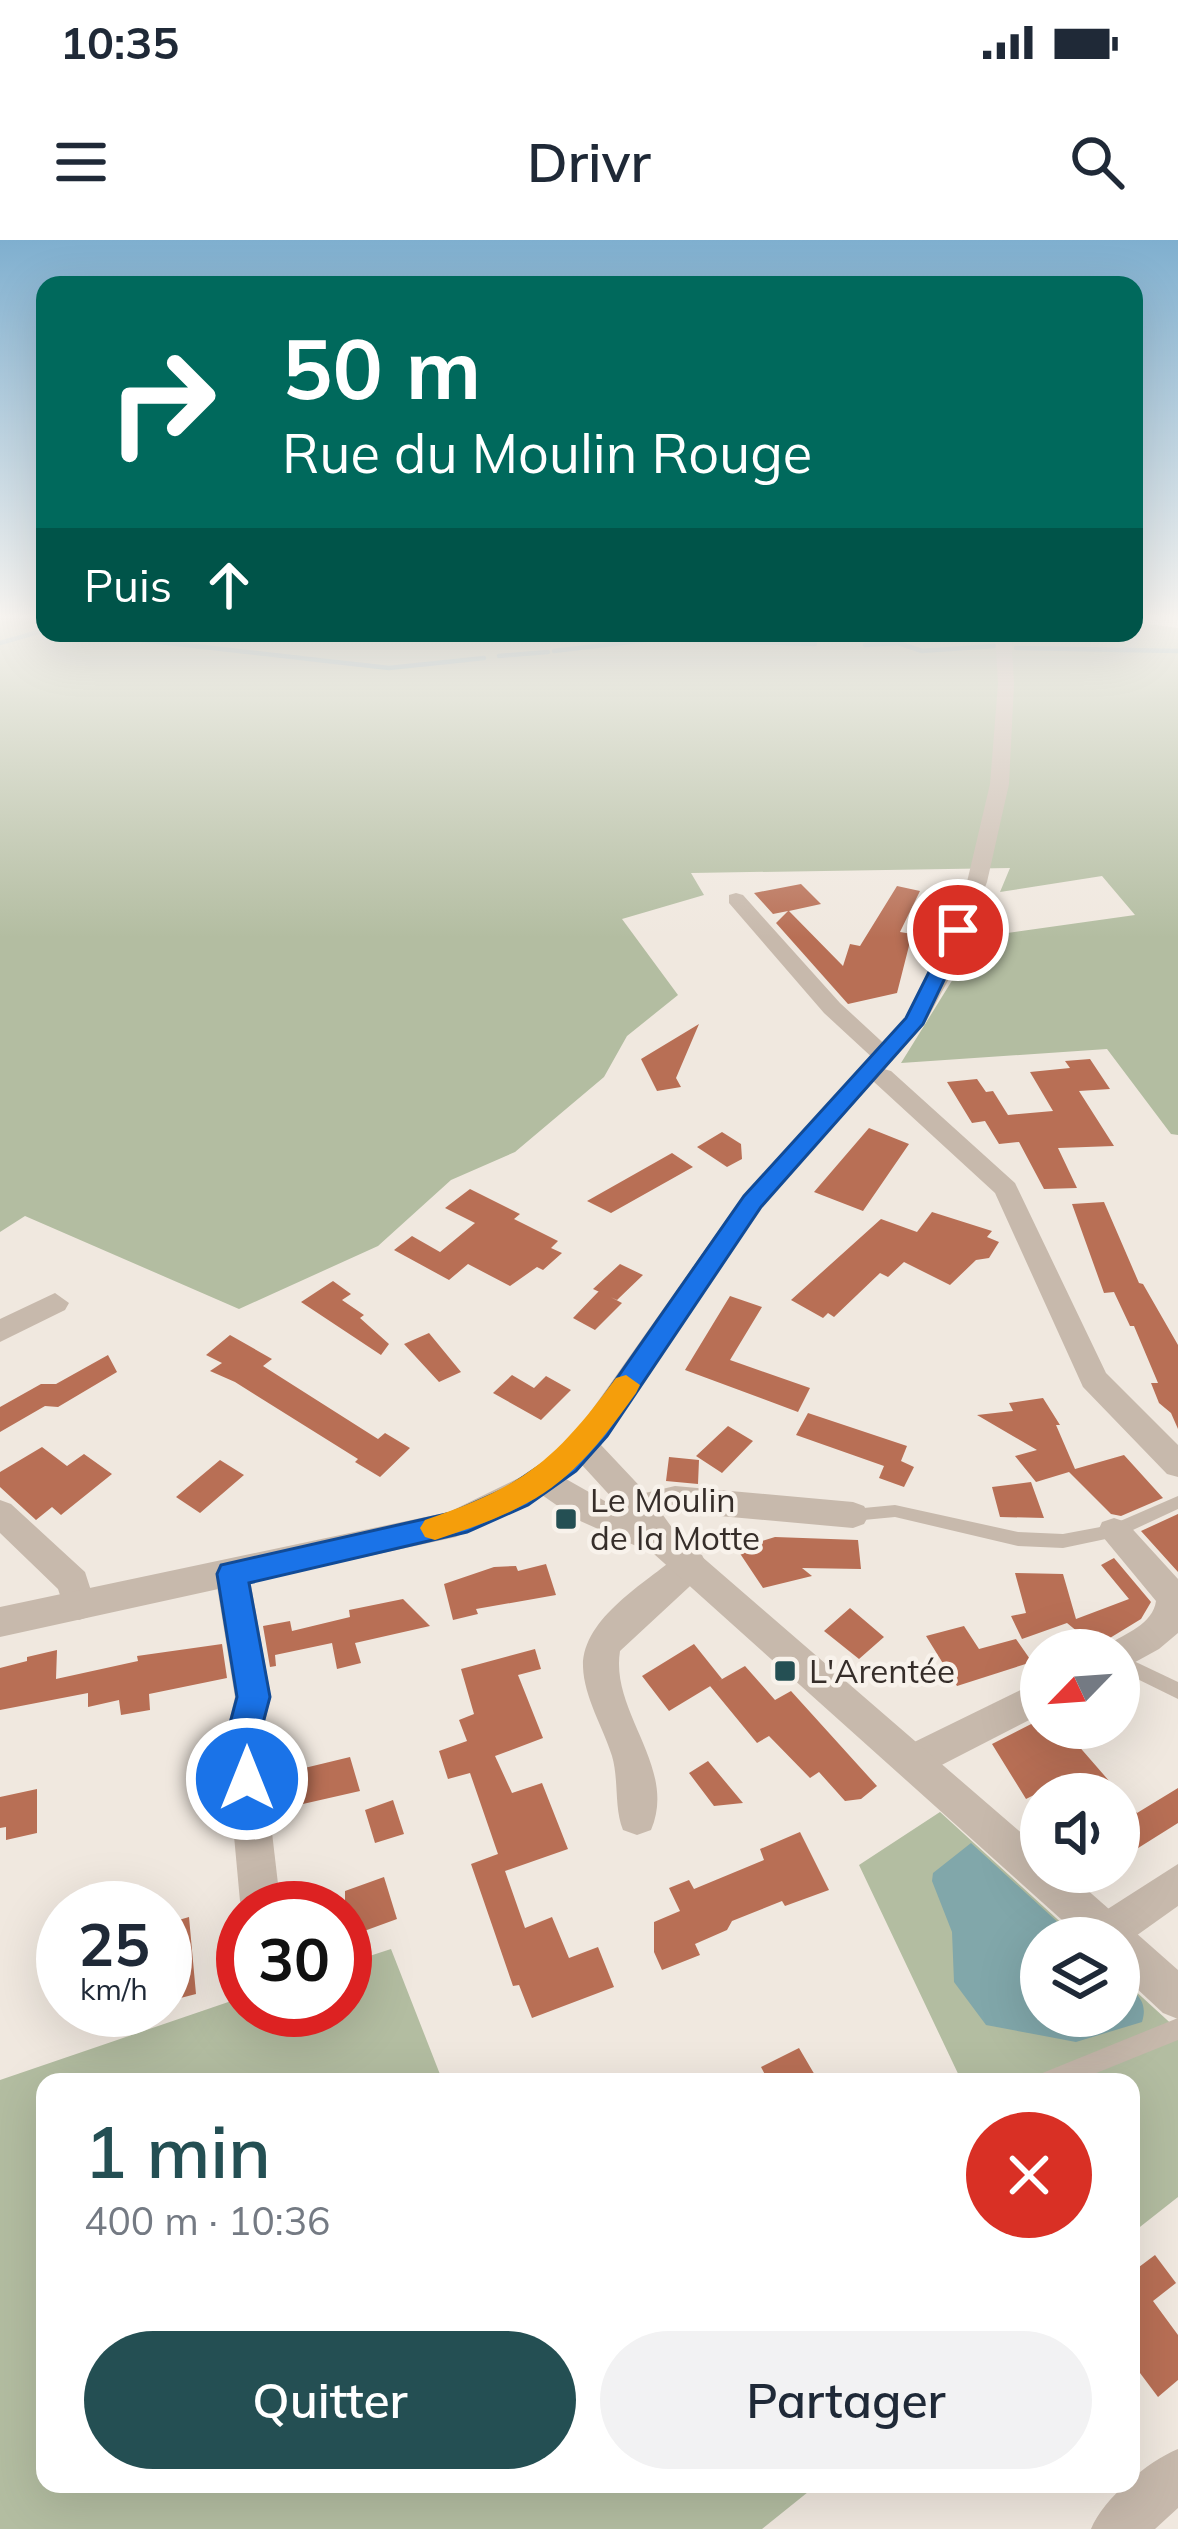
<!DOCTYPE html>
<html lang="fr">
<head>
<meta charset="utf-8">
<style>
	:root { --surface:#fff; --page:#f2f2f3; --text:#1f2937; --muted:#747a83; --accent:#244f53 }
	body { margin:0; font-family:Mulish,sans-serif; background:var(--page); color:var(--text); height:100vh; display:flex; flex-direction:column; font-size:45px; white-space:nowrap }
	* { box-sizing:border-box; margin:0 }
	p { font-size:39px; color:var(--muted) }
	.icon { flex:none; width:66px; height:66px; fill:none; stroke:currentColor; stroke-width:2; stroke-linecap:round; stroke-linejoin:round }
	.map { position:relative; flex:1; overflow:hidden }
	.panel { position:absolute; left:36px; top:1833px; width:1104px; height:420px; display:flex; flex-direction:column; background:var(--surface); border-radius:24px; box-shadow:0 12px 48px #0002 }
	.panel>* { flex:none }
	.top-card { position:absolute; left:36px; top:36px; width:1107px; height:366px; border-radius:24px; box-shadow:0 12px 48px #0002; background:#00695c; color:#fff; overflow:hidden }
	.needle { width:78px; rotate:245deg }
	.fabs { position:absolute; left:1020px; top:1389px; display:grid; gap:24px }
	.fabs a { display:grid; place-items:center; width:120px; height:120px; border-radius:50%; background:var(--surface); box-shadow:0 12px 48px #0002; font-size:60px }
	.speed { position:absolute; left:36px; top:1641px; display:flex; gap:24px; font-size:60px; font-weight:700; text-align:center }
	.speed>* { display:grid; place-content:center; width:156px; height:156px; border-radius:50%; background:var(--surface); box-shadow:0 12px 48px #0002; line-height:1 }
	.speed small { font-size:30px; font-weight:400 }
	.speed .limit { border:18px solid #d22; background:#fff; color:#111 }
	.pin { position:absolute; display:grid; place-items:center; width:102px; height:102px; color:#fff; margin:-51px; border:6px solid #fff; border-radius:50%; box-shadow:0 3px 12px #0007 }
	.me { position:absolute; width:132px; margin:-66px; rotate:0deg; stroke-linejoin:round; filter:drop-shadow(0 0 9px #0008) }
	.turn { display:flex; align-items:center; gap:42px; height:252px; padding:0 48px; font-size:54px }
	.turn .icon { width:156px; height:156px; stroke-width:2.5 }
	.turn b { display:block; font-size:84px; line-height:102px }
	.then { display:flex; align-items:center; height:114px; padding:0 48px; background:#0003; gap:24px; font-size:45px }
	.round { display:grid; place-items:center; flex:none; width:126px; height:126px; border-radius:63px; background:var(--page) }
	.headline { display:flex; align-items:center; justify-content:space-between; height:204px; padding:0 48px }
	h1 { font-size:72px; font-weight:600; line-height:90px; color:var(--accent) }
	.primary-button { display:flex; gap:24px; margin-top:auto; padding:24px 48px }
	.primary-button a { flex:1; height:138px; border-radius:72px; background:var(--accent); color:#fff; font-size:48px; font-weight:600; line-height:138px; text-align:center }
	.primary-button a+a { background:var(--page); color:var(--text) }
	.status { display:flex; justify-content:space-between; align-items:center; height:84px; padding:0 60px; background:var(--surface); direction:ltr }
	.status svg { height:33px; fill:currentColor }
	header { display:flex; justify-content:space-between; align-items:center; height:156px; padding:0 48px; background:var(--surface); font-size:54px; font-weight:600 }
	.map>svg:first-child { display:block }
	.green { fill:#b3bda1 }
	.water { fill:#81a7aa }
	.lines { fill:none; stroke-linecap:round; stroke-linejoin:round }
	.stream { stroke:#81a7aa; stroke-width:4.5 }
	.building { fill:#b86f55 }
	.service { fill:#c7b9ac; fill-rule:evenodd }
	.minor { fill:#c7b9ac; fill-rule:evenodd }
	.tertiary { fill:#c7b9ac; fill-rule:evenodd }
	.route { fill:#1a73e8; stroke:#114b97; stroke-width:3 }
	.slow { fill:#f59e0b }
	.poi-dot { fill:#244f53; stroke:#f8f2eb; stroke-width:4.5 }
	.labels { text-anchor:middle; stroke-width:9; stroke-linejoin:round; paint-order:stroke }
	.poi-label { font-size:33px; fill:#362e2a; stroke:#f8f2eb; text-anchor:start }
</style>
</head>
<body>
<div class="status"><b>10:35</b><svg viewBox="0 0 49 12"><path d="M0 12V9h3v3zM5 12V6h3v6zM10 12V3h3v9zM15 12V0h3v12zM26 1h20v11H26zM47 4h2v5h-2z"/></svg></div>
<header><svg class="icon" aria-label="menu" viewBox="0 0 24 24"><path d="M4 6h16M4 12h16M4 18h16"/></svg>Drivr<svg class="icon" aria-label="search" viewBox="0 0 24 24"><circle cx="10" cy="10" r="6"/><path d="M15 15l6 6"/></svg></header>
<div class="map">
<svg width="1178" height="2289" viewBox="0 0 1178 2289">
	<rect width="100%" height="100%" fill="#f0e8df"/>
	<path class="green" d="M0 378H45V393H1134V382L1178 388V895L1171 894 1107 809 901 823 979 697 1135 675 1102 636 1000 652 1010 628 691 633 704 655 622 679 678 755 627 796 604 837 515 912 451 940 378 1006 239 1069 25 976 0 992Z
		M940 1572 1078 1698H1041V1776H1119V1736L1178 1790V1957L1131 1994V1842H962L859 1625Z
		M391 1709 443 1842H45V2244H818L762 2289H0V1840L243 1757V1770H345V1724Z"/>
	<path class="water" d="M971 1603 1074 1697 1041 1698V1776H1119V1740C1135 1752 1149 1760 1142 1782L1076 1802 986 1785 954 1742 952 1692 932 1641 933 1633Z"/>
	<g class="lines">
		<path class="stream" d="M80 393 389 428 484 418
			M0 403 45 390
			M865 405 898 403 922 411 994 406
			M1016 408 1178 411
			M554 411 655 399 815 404
			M499 416 548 412"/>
	</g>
	<path class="building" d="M801 644 821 664 789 671 843 726 850 704 860 706 897 646 920 651 900 692 912 694 897 753 848 764 776 683 788 671 773 674 754 653Z
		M699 784 676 838 681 847 657 851 641 819Z
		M1090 819 1110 849 1079 851 1114 906 1058 908 1077 948 1044 949 1019 902 999 904 985 881 972 883 947 842 977 839 986 852 993 851 1008 875 1053 871 1030 832 1070 828 1065 821Z
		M869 888 909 904 863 971 814 952Z
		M722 892 741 904 742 919 727 927 697 907Z
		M672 913 693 927 611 973 587 961Z
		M470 949 520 974 514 979 558 1001 551 1008 562 1013 543 1030 537 1027 510 1046 468 1024 449 1040 394 1010 412 996 440 1012 475 983 445 968Z
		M1104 962 1139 1043 1143 1044 1178 1105V1189L1171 1173 1159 1163 1151 1143H1158L1134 1086H1130L1114 1052 1104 1053 1072 964Z
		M932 972 992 991 987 997 999 1002 989 1018 976 1020 950 1045 904 1022 888 1037 880 1033 834 1077 828 1073 823 1078 791 1060 881 979 917 992Z
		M620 1024 643 1035 617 1060 593 1049Z
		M333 1041 351 1054 342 1060 364 1075 360 1078 389 1104 381 1115 301 1062Z
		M599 1051 622 1063 595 1090 573 1078Z
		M730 1056 762 1067 730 1120 810 1148 798 1172 685 1130Z
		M429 1093 461 1132 439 1142 404 1104Z
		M230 1095 272 1119 263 1126 378 1199 385 1193 410 1208 380 1237 355 1222 358 1219 235 1142 210 1131 222 1123 206 1115Z
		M108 1115 117 1132 58 1167 45 1166 0 1192V1167L41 1144H56Z
		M512 1135 534 1148 546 1136 571 1150 541 1180 493 1153Z
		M1043 1158 1060 1185H1056L1075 1229 1124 1215 1163 1258 1121 1276 1111 1274 1069 1232 1036 1242 1015 1216 1037 1210 977 1175 1013 1171 1009 1163Z
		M808 1173 907 1206 901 1221 914 1227 904 1247 879 1238 884 1226 796 1195Z
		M728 1186 753 1201 722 1233 696 1216Z
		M42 1207 67 1226 84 1214 112 1234 61 1275 52 1267 36 1280 0 1247V1232Z
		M669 1217 699 1220 698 1244 666 1241Z
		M220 1220 244 1235 200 1273 176 1257Z
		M1031 1242 1044 1278 1000 1277 992 1247Z
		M1178 1274V1332L1141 1291Z
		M775 1297 858 1300 861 1329 802 1328 812 1336 763 1348 737 1309Z
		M1114 1318 1151 1362 1141 1379 1105 1401 1100 1410 1067 1383 1022 1399 1011 1376 1026 1373 1015 1333 1063 1334 1076 1379 1129 1359 1101 1325Z
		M546 1324 556 1355 476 1369 478 1374 453 1380 444 1344 494 1327 516 1326 518 1331Z
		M403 1359 430 1386 355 1403 361 1423 337 1429 332 1403 275 1415 276 1426 270 1427 263 1386 290 1381 292 1391 350 1377 349 1370Z
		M850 1368 884 1397 859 1419 824 1391Z
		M964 1386 979 1409 1016 1399 1032 1422 957 1446 926 1396Z
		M222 1404 227 1438 149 1454 150 1470 121 1475 119 1460 88 1467V1453L0 1470V1428L27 1421V1417L57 1410 56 1439 138 1421 137 1416Z
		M694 1404 722 1439 669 1471 642 1436Z
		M535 1409 541 1429 518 1435 543 1498 495 1516 512 1553 542 1543 568 1609 505 1631 525 1688 552 1677 569 1718 598 1707 614 1747 532 1778 519 1745 513 1746 471 1624 498 1614 470 1533 448 1539 439 1511 467 1501 459 1480 474 1474 461 1429Z
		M745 1426 775 1460 791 1451 877 1546 861 1559 845 1561 819 1532 810 1538 769 1496 757 1503 710 1446Z
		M1041 1479V1488H1063L1137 1573 1178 1548V1583L1119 1620V1554H1036L1026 1559 992 1504Z
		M350 1517 360 1551 294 1566 288 1532Z
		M708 1521 743 1563 714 1566 689 1533Z
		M37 1549V1593L6 1600V1587L0 1588V1557Z
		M393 1560 404 1594 375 1603 365 1570Z
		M800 1592 829 1650 785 1666 782 1661 732 1681 727 1690 695 1704 700 1715 662 1730 654 1712V1682L680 1671 669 1648 689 1640 694 1649 764 1620 760 1609Z
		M384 1637 397 1679 345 1698V1651Z
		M189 1677 196 1754 165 1762V1684Z
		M799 1808 819 1842H769L761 1827Z
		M1155 2015 1176 2043 1153 2061 1178 2095V2140L1158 2157 1131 2121V2033Z"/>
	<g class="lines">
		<path class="service" d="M1178 1256V1269L1120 1296 1063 1308 1018 1306 895 1277 853 1281 847 1280 845 1275 847 1270 853 1269 895 1265 1018 1292 1063 1294 1111 1285Z
			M1119 1414 1178 1442V1459L1119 1430Z
			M1178 1778V1800L1074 1842H1037L1040 1834Z"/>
		<path class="minor" d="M736 653 743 655 840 763 892 811V821H876L824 773 729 663V655Z
			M870 825 891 831 1015 943 1106 1133 1178 1205V1237L1167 1234 1083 1147 995 953 873 841 858 832Z
			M55 1053 69 1063 65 1070 0 1102V1079Z
			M675 1246 853 1262 864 1266 869 1275 864 1284 853 1288 675 1272 639 1279 628 1275 623 1266 628 1257Z
			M0 1260 11 1264 85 1332 96 1366 91 1376 79 1380 67 1376 58 1349 0 1293Z
			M1114 1278 1126 1282 1178 1339V1393L1159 1409 1119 1431V1410H1104L1107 1405C1125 1394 1153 1384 1156 1361L1098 1291 1102 1282Z
			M690 1311 702 1315 707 1325 702 1335 620 1411C610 1473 678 1527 651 1590L637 1595 623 1590C614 1568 619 1540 612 1516 603 1487 584 1457 583 1427 582 1378 646 1343 678 1315Z
			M232 1320 244 1324 249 1334 271 1457 261 1498 280 1661 277 1668H243L240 1661 225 1498 235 1457 215 1334 220 1324Z
			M1041 1440V1474L928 1532 915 1537 902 1532 896 1520 902 1508Z
			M1178 1624V1666L1119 1708V1698H1088L1092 1679Z
			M1178 2209V2268L1155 2289H1091C1103 2259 1148 2221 1178 2209Z"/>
		<path class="tertiary" d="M995 393H1011L1014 444 1009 544 987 642 951 735 924 785 761 968 601 1205 650 1257 678 1296 1041 1610V1632H1067L1178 1730V1779L1163 1773 1119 1732V1698H1082L654 1314 578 1280 542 1255 456 1297 0 1397V1367L449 1272 533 1231 572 1198 743 956 906 777 929 735 967 642 990 544 998 444ZM582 1225 626 1273 566 1239Z"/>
	</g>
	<linearGradient id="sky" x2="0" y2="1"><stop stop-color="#7fafcf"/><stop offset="0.54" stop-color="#f8f5f1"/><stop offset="1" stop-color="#f8f5f1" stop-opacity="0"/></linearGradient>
	<rect width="1178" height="698" fill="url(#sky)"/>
	<path class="route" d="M952 686 968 690 923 784 761 967 607 1196 576 1231 528 1265 467 1292 249 1343 270 1457 259 1498 264 1539 259 1550 247 1554 235 1550 226 1498 237 1457 217 1334 221 1325 451 1273 507 1248 556 1215 587 1181 744 956 906 778Z"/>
	<path class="slow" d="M626 1135 640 1145 636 1153C571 1245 542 1265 435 1300L425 1297 420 1288 425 1280C523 1247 555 1221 616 1138Z"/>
	<g class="poi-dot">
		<rect x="554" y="1267" width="24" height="24" rx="6"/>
		<rect x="773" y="1419" width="24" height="24" rx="6"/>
	</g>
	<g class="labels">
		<g class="poi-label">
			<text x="590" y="1272">Le Moulin<tspan x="590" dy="38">de la Motte</tspan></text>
			<text x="809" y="1443">L'Arentée</text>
		</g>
	</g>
</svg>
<div class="fabs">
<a><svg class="needle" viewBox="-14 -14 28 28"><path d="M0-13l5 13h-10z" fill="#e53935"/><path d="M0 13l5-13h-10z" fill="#747a83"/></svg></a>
<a><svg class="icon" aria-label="sound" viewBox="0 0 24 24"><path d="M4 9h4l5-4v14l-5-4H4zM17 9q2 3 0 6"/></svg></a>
<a><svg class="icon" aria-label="layers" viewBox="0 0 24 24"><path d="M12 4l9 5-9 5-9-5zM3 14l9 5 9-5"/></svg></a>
</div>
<div class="speed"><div>25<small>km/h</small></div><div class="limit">30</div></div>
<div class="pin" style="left:958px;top:690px;background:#d93025"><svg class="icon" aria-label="arrive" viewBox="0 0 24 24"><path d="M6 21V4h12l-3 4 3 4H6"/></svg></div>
<svg class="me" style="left:247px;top:1539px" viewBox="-20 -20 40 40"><circle r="17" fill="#1a73e8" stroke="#fff" stroke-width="3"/><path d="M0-11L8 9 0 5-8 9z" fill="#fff"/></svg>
<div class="top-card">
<div class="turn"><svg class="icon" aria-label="right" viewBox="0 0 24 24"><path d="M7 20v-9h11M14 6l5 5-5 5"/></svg><div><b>50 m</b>Rue du Moulin Rouge</div></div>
<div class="then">Puis<svg class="icon" aria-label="ahead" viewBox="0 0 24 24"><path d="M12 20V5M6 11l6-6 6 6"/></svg></div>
</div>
<section class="panel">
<div class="headline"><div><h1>1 min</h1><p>400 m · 10:36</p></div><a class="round" style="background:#d93025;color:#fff"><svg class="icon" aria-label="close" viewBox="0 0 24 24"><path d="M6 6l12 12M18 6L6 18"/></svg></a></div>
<div class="primary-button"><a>Quitter</a><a>Partager</a></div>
</section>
</div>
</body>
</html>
